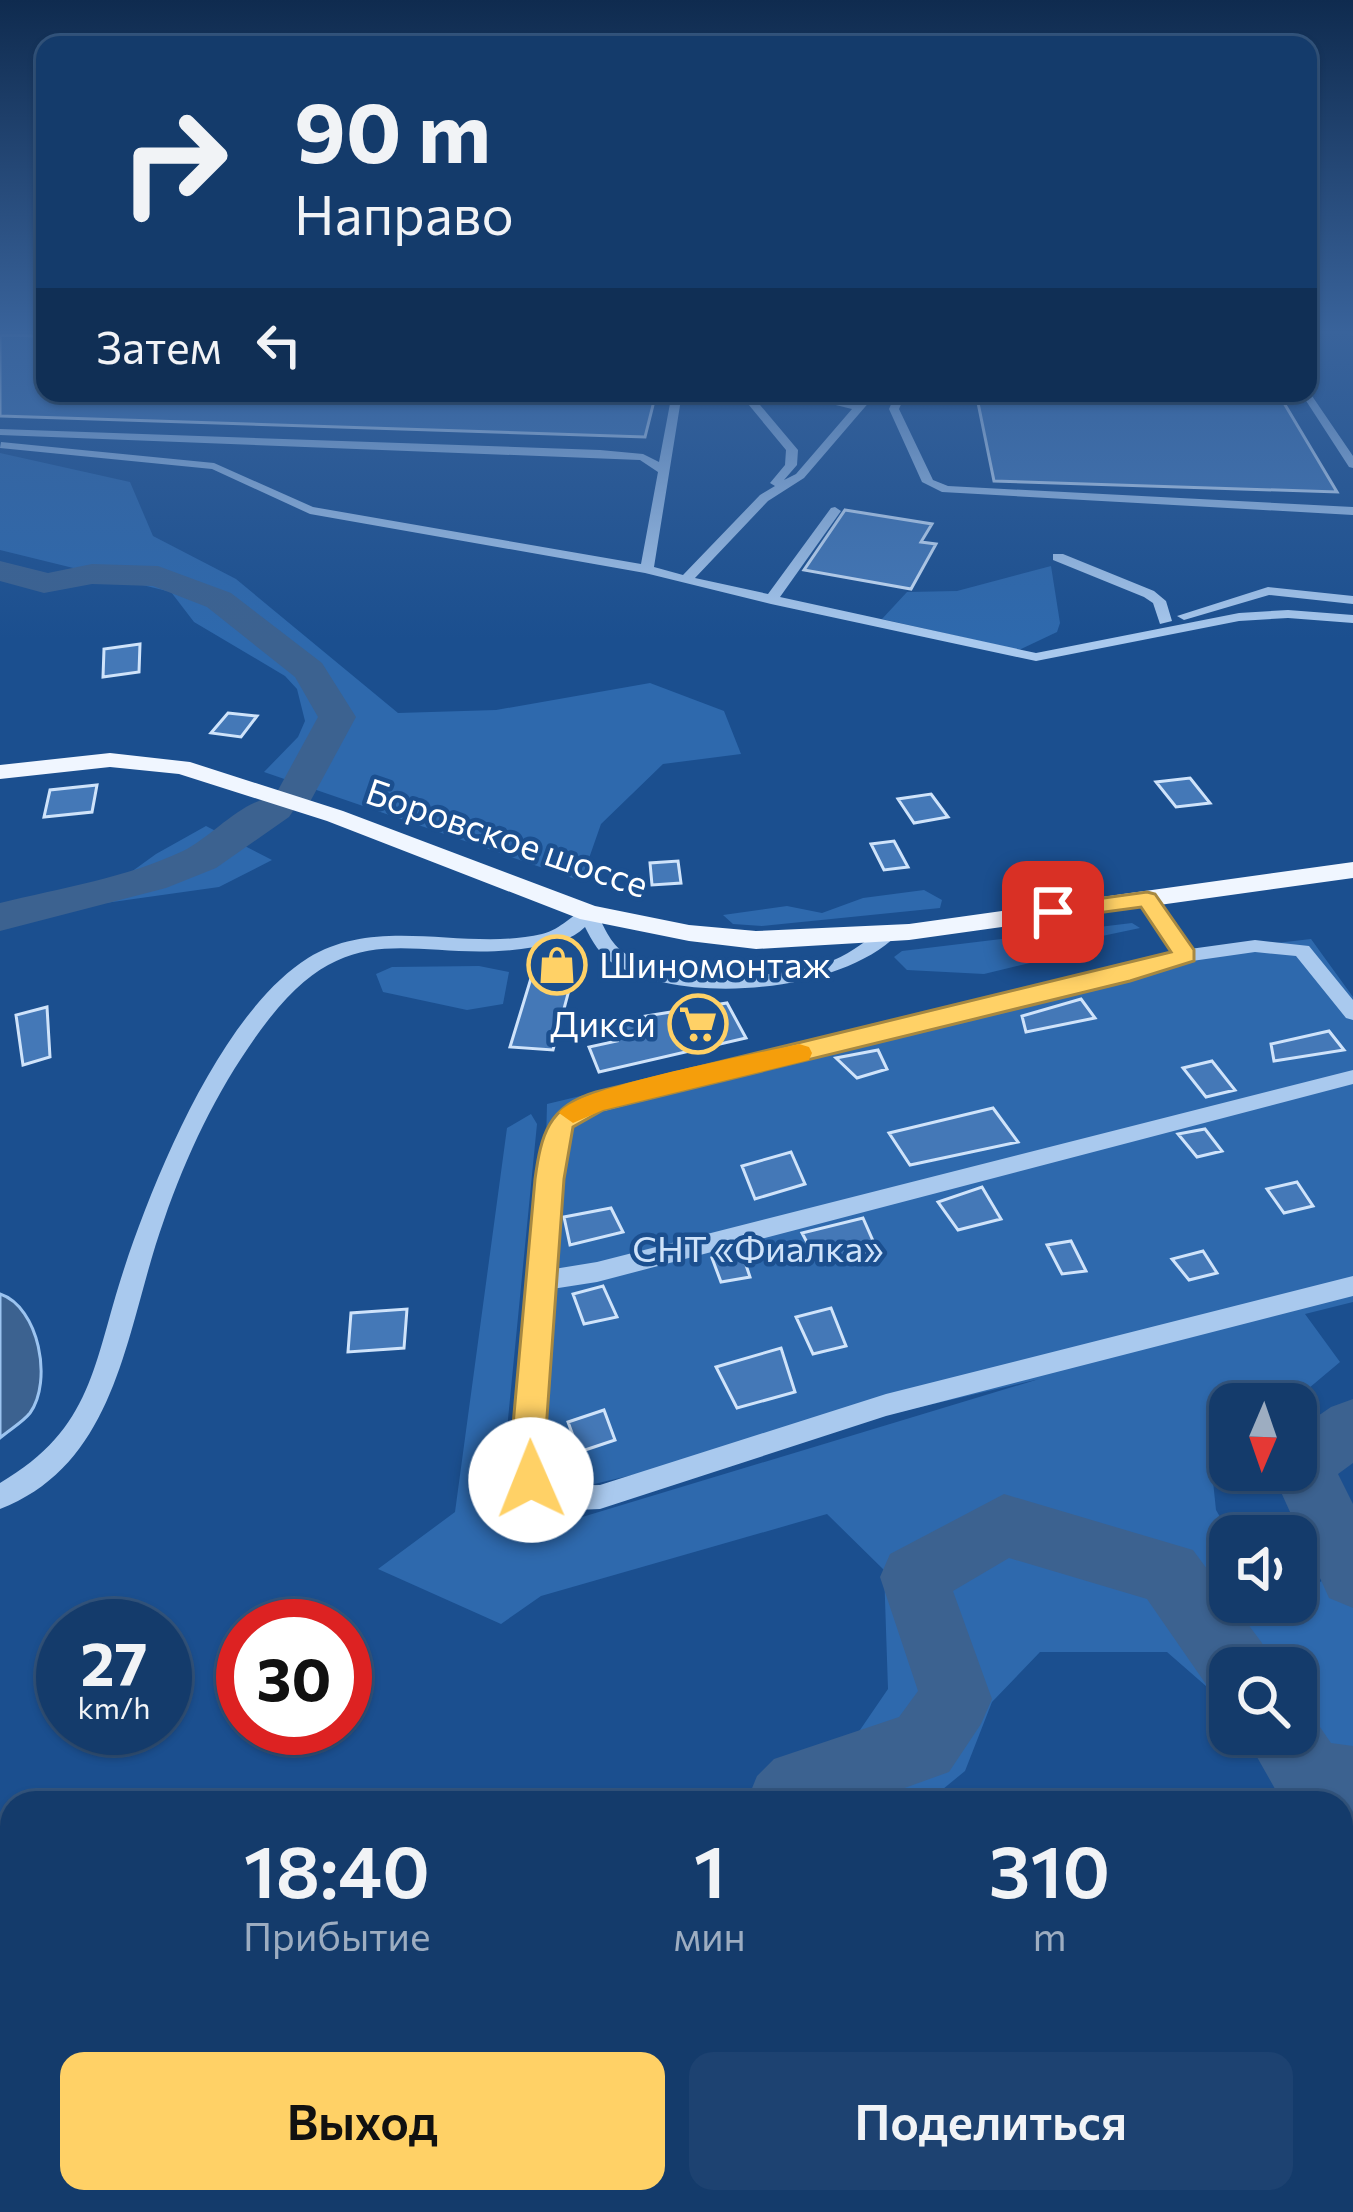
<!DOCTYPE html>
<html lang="ru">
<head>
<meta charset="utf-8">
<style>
	:root { --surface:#143b6b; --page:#1d4271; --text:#f1f3f6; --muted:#9dadc1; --line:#33557e; --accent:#ffd166 }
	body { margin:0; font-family:Commissioner,sans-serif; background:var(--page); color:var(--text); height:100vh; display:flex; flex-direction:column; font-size:45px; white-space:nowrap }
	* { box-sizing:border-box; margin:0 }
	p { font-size:39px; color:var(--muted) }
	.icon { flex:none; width:66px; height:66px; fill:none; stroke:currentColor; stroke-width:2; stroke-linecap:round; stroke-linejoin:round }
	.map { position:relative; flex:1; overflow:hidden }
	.side { position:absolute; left:0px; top:1791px; width:1353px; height:423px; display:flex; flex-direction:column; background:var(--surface); border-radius:36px 36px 0 0; box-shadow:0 3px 9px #0004,0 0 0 3px var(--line) }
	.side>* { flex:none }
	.banner { position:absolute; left:36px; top:36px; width:1281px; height:366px; border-radius:24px; box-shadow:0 3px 9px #0004,0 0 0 3px var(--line); background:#143b6b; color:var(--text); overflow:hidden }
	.needle { width:78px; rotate:182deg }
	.fabs { position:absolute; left:1209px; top:1383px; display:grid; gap:24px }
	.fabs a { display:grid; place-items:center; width:108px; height:108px; border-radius:24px; background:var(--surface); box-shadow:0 3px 9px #0004,0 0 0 3px var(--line); font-size:60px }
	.speed { position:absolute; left:36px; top:1599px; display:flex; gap:24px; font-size:60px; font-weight:700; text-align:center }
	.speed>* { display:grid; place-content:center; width:156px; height:156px; border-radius:50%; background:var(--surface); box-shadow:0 3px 9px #0004,0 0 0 3px var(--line); line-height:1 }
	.speed small { font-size:30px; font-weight:400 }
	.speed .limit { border:18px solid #d22; background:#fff; color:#111 }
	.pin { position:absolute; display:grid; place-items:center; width:102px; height:102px; color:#fff; margin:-51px; border-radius:24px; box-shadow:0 6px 18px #0006 }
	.me { position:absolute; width:132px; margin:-66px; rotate:359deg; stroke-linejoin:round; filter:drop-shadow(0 0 9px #0008) }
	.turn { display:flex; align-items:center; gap:42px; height:252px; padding:0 60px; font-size:54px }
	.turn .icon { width:156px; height:156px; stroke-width:2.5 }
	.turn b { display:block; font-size:84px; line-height:102px }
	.then { display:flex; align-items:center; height:114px; padding:0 60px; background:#0003; gap:24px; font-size:45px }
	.eta { display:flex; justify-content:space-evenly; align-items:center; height:204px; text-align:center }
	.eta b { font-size:72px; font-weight:600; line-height:84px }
	.action { display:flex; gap:24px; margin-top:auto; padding:24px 60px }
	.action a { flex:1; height:138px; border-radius:24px; background:var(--accent); color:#111; font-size:48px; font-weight:600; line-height:138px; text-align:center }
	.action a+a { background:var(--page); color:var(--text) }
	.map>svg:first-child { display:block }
	.green { fill:#2e69ad }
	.water { fill:#3c6290; stroke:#9cc4f0; stroke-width:3 }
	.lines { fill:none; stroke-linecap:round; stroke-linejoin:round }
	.stream { stroke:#9cc4f0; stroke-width:14 }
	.river { fill:#3c6290; fill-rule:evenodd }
	.building { fill:#4478b7; stroke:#cfe3fa; stroke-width:3 }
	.minor { fill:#a9c9ee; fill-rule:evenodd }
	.major { fill:#f0f6ff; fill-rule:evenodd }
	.route { fill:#ffd166; stroke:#a68842; stroke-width:3 }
	.slow { fill:#f59e0b }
	.labels { text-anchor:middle; stroke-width:9; stroke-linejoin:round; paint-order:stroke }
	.street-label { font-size:36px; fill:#fff; stroke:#1b4f8f }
	.poi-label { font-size:36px; fill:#fff; stroke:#1b4f8f; text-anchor:start }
	.park-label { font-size:36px; fill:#cfe3fa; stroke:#1b4f8f }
</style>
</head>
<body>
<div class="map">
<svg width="1353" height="2212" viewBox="0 0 1353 2212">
	<rect width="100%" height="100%" fill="#1b4f8f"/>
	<path class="green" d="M0 453 130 482 153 536 236 579 398 713 496 710 650 683 724 711 741 754 663 764 601 824 581 881 264 772 298 737 305 721 297 689 285 676 194 622 171 592 0 550Z
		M1051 566 1060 623 1057 632 1019 650 882 619 907 592 957 591Z
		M206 826 272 860 219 887 84 906 156 854Z
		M924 890 942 900 940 908 762 926 733 924 723 915 787 906 822 913 863 898Z
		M1132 923 1140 928 1050 947 1030 963 984 974 907 970 894 957 902 951Z
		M1311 939 1353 997V1302L1305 1314 1340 1362 1290 1404H1230V1435L1209 1443 1216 1510 1231 1536 1230 1602H1296V1573L1320 1582 1353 1564V1840L1341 1835V1803H1315L1258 1734H1296V1668H1230V1707L1167 1652H1040L992 1702 965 1771 926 1803H783L860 1730 888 1689 884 1570 827 1514 541 1596 501 1624 378 1569 455 1512 507 1128 531 1114 537 1124 502 1480 516 1518 569 1521 1039 1379 573 1489 548 1480 538 1455 547 1104 1166 956Z
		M479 966 509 972 503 1004 467 1010 383 992 376 974 392 967Z
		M288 2202H707L705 2212H290Z"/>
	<path class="water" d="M0 1294C39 1307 53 1381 30 1413 23 1422 9 1430 0 1438Z"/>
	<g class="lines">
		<path class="stream" d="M677 2212 679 2202"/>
		<path class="river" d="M0 561 48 573 92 564 158 566 231 593 322 663 356 717 311 800 291 803 295 808 289 817 216 868 166 888 0 931V903C61 888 126 878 183 851 214 836 245 795 281 797L277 792 318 717 295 677 207 607 153 586 92 584 44 593 0 581Z
			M1353 1399V1463L1338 1474 1353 1504V1608L1329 1598 1271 1470H1296V1431L1331 1407Z
			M1004 1494 1193 1550 1262 1643 1272 1668H1230V1701L1212 1693 1147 1599 1009 1558 953 1591 992 1699 981 1724 949 1772 863 1803H746L757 1776 774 1759 899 1717 918 1691 880 1577 890 1554Z
			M1296 1704 1307 1708 1331 1743 1353 1746V1822L1341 1820V1803H1283L1244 1734H1296Z
			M12 1937V2031L0 2036V1942Z
			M346 2202H441L445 2212H350Z
			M604 2202H700L696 2212H600Z"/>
	</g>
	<path class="building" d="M0 335 45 336V393H656L645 437 0 416Z
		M976 393H1278L1337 492 994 481Z
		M845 510 932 524 921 542 936 544 911 589 804 570Z
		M140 644 139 672 103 677 104 649Z
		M228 713 257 716 241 737 211 733Z
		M1190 778 1210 803 1176 807 1156 782Z
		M97 785 92 812 44 817 50 790Z
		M931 794 948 817 914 823 898 799Z
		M894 841 908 867 884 870 871 844Z
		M678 861 681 883 652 885 650 863Z
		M563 948 580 949 553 1050 510 1047 539 952Z
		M1081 999 1095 1018 1026 1032 1022 1016Z
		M727 1003 746 1038 599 1072 589 1047 617 1041 609 1022Z
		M47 1007 50 1057 23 1065 16 1015Z
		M1329 1031 1344 1050 1274 1061 1271 1044Z
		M878 1050 887 1069 857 1078 836 1058Z
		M1212 1061 1235 1090 1206 1097 1183 1068Z
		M993 1108 1018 1142 910 1165 889 1133Z
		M1205 1129 1222 1151 1197 1157 1178 1134Z
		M791 1152 805 1184 755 1199 742 1166Z
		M1297 1182 1313 1206 1284 1213 1267 1189Z
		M982 1187 1001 1219 958 1230 938 1202Z
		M611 1208 623 1232 570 1245 564 1217Z
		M863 1218 877 1250 818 1263 802 1233Z
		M1071 1241 1086 1271 1062 1274 1047 1245Z
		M1203 1251 1217 1273 1189 1280 1172 1259Z
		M742 1253 750 1277 721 1282 712 1258Z
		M603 1286 617 1317 584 1324 573 1294Z
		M831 1308 846 1346 813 1354 796 1317Z
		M407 1309 404 1348 348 1352 351 1313Z
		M781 1348 795 1392 737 1408 716 1367Z
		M604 1410 615 1440 579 1452 568 1422Z"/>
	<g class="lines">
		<path class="minor" d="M1345 330H1353V336Z
			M1308 390 1353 456V468L1349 467 1301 393Z
			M672 393H682L654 567 683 575 760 495 775 486 770 483 785 465 786 450 739 393H750L798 450 797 465 784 480 796 474 852 409 787 393H806L857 404 866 393H877L804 478 768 501 695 578 768 594 831 508 835 507 841 511 780 597 1036 653 1239 613 1288 610 1353 615V623L1288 618 1239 621 1036 661 771 604 645 573 310 514 212 469 0 448 1 442 214 463 313 507 641 564 658 472 640 460 0 435V429L600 450 643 454 659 462Z
			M896 393H906L899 409 933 480 948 486 1353 507V515L942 492 922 482 889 409Z
			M1053 554H1063L1154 591 1166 601 1172 621 1160 624 1153 603 1144 597 1053 560Z
			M1268 587 1353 596V604L1269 595 1184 620 1177 616Z
			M1147 893 1153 895 1190 949 1255 940 1309 946 1353 1000V1020L1346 1018 1296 956 1255 952 1185 962 584 1116 565 1137 554 1269 597 1262 1353 1070V1084L597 1282 552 1289 540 1459C546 1491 573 1485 600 1485L886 1394 1353 1276V1296L886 1416 600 1509C554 1511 524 1512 514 1459L538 1179 544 1134 570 1105 1173 953 1138 899Z
			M589 907 595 909C604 926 609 943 626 954 671 983 776 980 826 963 846 957 863 942 881 931L888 929 897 935C839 993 684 1006 614 964 600 955 592 941 585 927 572 940 553 944 535 947 420 967 357 907 269 1019 222 1080 189 1148 164 1220 126 1325 120 1463 0 1509V1483C94 1428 93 1363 124 1269 155 1175 222 1012 308 958 379 914 466 952 542 934 562 929 572 914 589 907Z
			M1341 2201 1346 2212H1305L1300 2202Z
			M1069 2202H1111L1106 2212H1064Z"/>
		<path class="major" d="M110 753 190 762 343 811 595 906 689 925 756 931 909 924 1353 862V878L909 940 756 949 689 941 580 919 327 821 179 774 110 767 0 779V765Z"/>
	</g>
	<linearGradient id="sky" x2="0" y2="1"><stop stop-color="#0f2b4f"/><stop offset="0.52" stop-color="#39639b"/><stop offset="1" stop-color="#39639b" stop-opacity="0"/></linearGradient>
	<rect width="1353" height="639" fill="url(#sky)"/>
	<path class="route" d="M1147 892 1155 894 1194 950V961L1130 981 603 1110 573 1127 564 1179 544 1459 548 1480 543 1491 531 1496 519 1491 510 1459 535 1179C541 1135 548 1106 596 1092L1171 952 1141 907 1053 919 1041 912 1053 905Z"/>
	<path class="slow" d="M799 1044 809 1047 812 1053 809 1060 603 1110 573 1123 559 1113C577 1086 758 1054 799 1044Z"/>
	<defs>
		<g id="shop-ring" transform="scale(3)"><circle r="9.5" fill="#1b4f8f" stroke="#ffd166" stroke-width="1.5"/><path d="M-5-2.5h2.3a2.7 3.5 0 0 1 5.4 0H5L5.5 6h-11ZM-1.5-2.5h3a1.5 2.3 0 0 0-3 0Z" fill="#ffd166"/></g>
		<g id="supermarket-ring" transform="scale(3)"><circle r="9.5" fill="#1b4f8f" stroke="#ffd166" stroke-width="1.5"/><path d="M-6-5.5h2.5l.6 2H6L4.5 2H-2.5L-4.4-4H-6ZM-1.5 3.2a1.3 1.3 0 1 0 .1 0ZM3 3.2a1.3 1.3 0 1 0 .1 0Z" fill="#ffd166"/></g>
	</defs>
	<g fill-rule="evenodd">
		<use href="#shop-ring" x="557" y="965"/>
		<use href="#supermarket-ring" x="698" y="1024"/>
	</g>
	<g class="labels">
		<g class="street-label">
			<text transform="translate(507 838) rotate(19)" y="13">Боровское шоссе</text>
		</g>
		<g class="poi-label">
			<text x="599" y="978">Шиномонтаж</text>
			<text x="656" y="1037" text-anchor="end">Дикси</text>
		</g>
		<g class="park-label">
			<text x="758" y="1262">СНТ «Фиалка»</text>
		</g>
	</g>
</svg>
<div class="fabs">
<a><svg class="needle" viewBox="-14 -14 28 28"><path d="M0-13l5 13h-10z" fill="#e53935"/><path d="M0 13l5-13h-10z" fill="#9dadc1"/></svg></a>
<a><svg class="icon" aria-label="sound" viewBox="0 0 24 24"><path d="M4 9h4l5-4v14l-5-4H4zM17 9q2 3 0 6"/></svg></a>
<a><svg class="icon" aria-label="search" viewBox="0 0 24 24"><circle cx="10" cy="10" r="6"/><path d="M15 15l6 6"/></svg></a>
</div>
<div class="speed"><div>27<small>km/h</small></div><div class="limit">30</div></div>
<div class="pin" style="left:1053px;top:912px;background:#d93025"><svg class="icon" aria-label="arrive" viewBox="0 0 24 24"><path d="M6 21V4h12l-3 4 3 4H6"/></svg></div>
<svg class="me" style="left:531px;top:1480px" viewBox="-20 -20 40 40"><circle r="19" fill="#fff"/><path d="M0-13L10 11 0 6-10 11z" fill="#ffd166"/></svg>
<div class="banner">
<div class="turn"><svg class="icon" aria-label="right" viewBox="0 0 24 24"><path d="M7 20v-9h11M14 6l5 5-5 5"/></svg><div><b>90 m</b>Направо</div></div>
<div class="then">Затем<svg class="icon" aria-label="left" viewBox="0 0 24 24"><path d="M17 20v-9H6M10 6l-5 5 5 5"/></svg></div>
</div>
<section class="side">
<div class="eta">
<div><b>18:40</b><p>Прибытие</p></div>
<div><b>1</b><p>мин</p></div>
<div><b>310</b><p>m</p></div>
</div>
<div class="action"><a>Выход</a><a>Поделиться</a></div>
</section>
</div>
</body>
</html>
